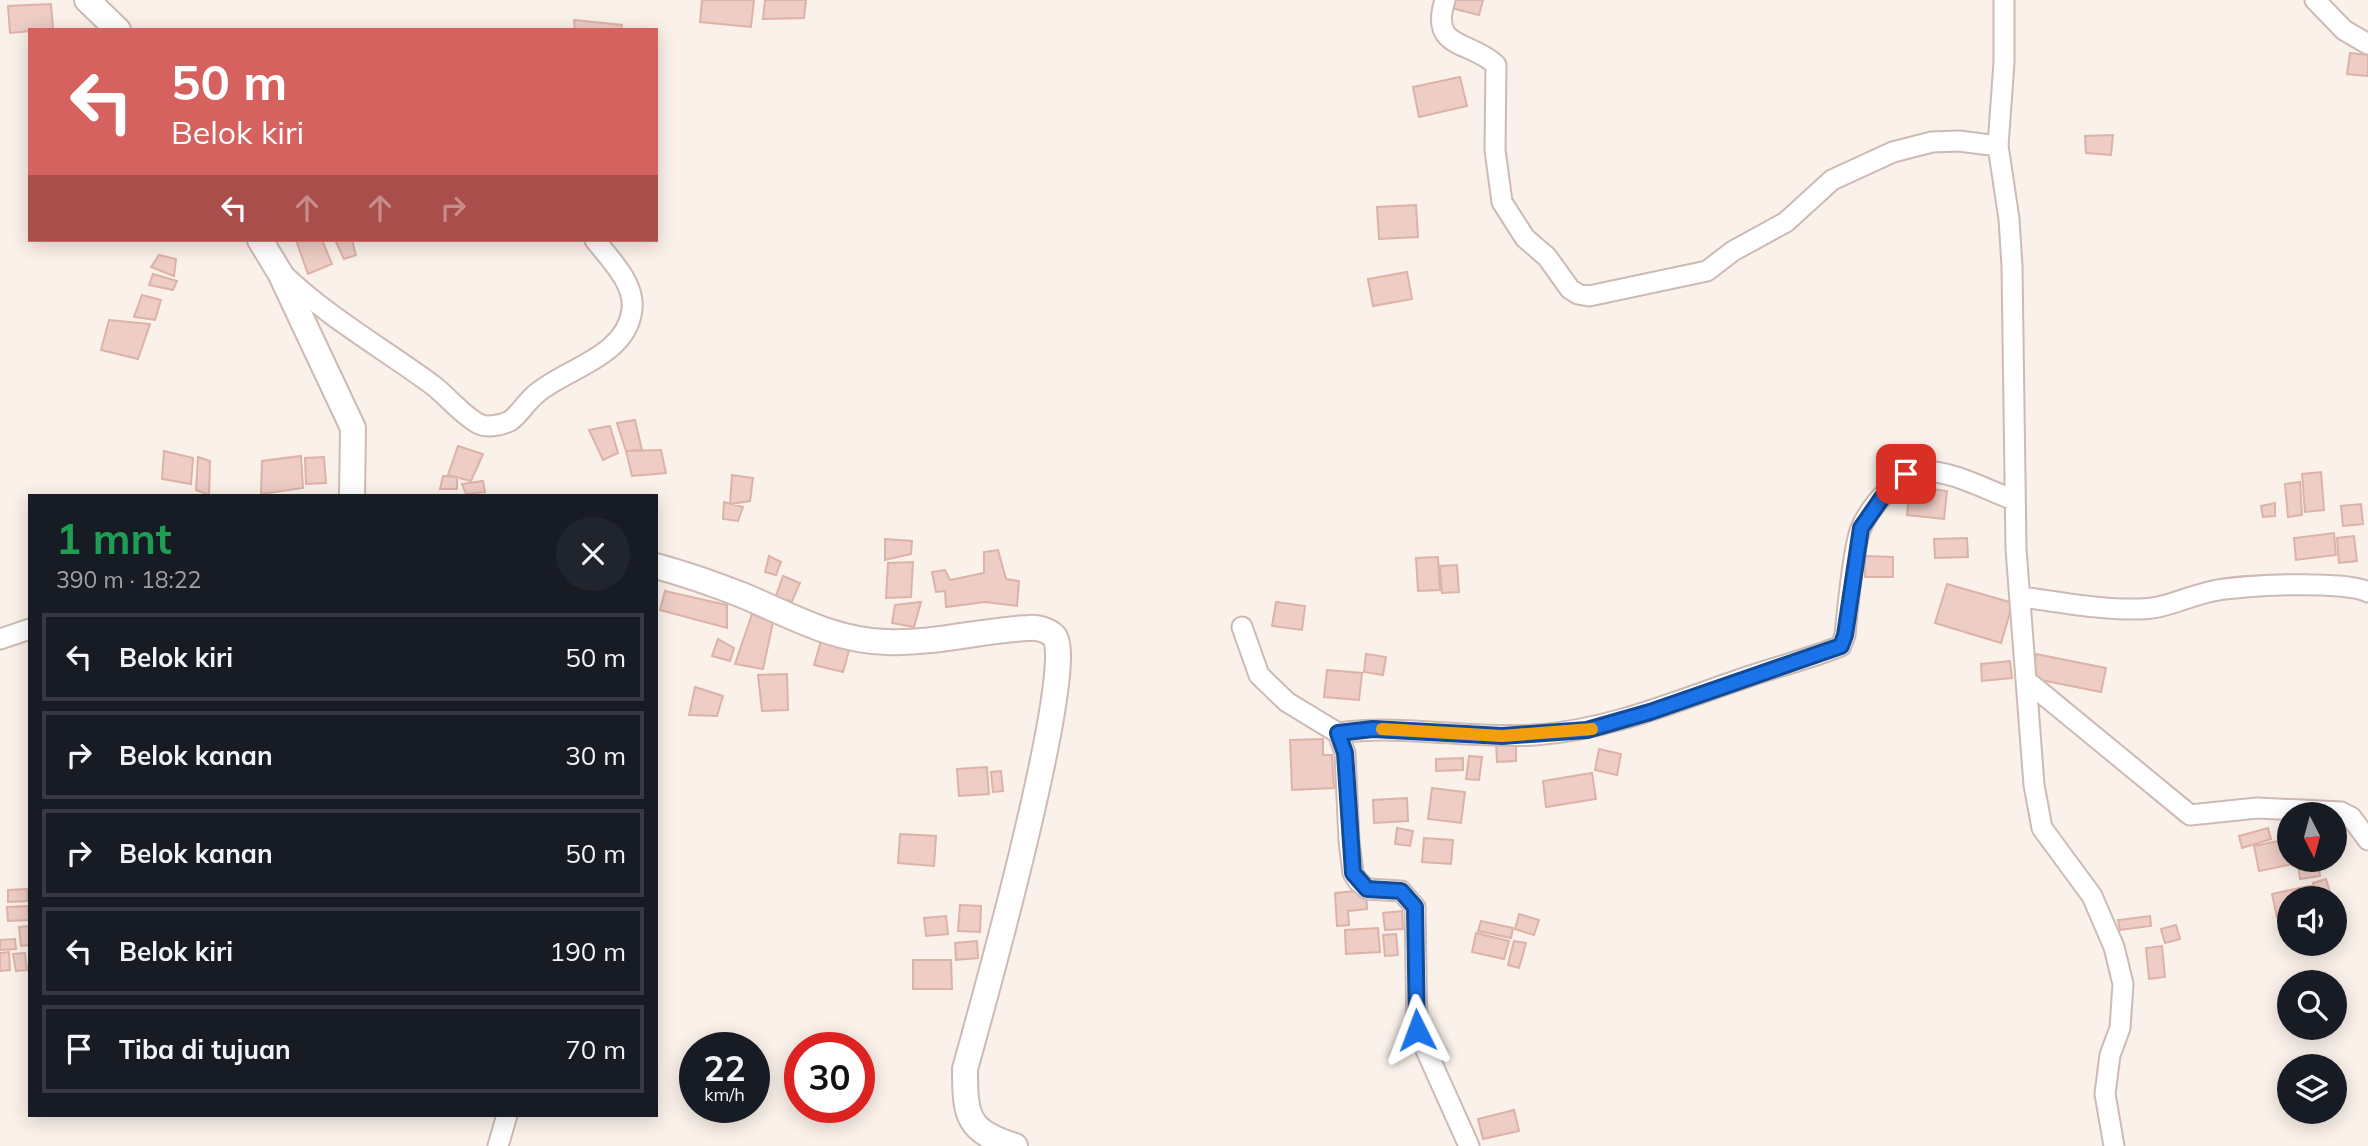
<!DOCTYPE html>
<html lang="id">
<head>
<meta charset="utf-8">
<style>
	:root { --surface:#171b24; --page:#20242c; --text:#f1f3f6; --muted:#9ea1a6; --line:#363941 }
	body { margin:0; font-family:Mulish,sans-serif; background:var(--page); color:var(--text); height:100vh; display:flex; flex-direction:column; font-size:26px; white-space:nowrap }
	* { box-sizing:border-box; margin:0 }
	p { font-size:23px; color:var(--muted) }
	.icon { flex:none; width:38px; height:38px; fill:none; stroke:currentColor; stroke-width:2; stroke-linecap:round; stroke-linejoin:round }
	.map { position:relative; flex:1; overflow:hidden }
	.drawer { position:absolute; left:28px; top:494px; width:630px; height:623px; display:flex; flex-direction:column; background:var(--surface); border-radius:0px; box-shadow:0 4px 18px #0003 }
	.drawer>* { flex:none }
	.banner { position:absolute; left:28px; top:28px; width:630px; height:214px; border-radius:0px; box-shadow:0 4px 18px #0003; background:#d5625e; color:#fff; overflow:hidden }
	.needle { width:46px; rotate:174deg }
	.buttons { position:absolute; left:2277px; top:802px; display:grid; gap:14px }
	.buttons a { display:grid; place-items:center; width:70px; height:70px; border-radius:50%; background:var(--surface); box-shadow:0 4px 18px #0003; font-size:35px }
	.speed { position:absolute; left:679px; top:1032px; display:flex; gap:14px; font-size:35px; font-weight:700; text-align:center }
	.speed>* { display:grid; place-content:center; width:91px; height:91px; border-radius:50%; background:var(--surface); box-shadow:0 4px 18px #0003; line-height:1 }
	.speed small { font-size:18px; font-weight:400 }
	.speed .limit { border:10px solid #d22; background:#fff; color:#111 }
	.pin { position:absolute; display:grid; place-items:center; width:60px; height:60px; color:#fff; margin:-30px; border-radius:14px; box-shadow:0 4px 10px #0006 }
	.me { position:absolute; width:77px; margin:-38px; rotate:357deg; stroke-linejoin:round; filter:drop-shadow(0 0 5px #0008) }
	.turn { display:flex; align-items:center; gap:24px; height:147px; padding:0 28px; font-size:32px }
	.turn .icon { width:91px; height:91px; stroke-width:2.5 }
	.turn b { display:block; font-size:49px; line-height:60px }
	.lanes { display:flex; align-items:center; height:66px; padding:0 28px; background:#0003; justify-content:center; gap:35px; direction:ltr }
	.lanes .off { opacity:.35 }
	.round { display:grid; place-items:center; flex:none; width:74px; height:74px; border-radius:37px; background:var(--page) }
	.headline { display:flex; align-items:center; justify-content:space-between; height:119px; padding:0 28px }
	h1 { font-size:42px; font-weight:700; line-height:52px; color:#1e9e55 }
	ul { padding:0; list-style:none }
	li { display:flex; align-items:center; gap:21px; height:88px; margin:0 14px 10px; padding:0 14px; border:4px solid var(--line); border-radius:0px }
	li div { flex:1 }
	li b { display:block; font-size:26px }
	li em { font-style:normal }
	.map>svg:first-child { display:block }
	.building { fill:#edcdc5; stroke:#ddb2a7; stroke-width:2 }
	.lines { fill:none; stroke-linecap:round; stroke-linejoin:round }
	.minor-casing { stroke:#cdbab4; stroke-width:23 }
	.tertiary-casing { stroke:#cdbab4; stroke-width:28 }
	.minor { stroke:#fff; stroke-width:19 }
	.tertiary { stroke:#fff; stroke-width:24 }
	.route-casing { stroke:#114b97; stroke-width:18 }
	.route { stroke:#1a73e8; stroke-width:12 }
	.slow { stroke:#f59e0b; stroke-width:12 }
</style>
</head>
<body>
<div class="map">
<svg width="2368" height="1146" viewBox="0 0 2368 1146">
	<rect width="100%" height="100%" fill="#faf1ea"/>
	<path class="building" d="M702 0H754L751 27 700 22Z
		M765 0H806L804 18 763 19Z
		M1440 0H1483L1479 15 1439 5Z
		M51 4 53 29 10 33 8 6Z
		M574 20 622 25 621 30H575Z
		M2350 53 2368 55V76L2347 74Z
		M1460 77 1467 106 1419 117 1413 87Z
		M2113 135 2111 155 2086 153 2085 136Z
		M1416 205 1418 237 1379 239 1377 207Z
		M296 240H322L332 264 308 274Z
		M335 240H352L356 255 344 259Z
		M159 255 176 259 174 276 151 267Z
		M1407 272 1412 299 1373 306 1368 279Z
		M153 274 177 281 173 290 149 285Z
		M142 295 161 300 155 320 134 317Z
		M109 320 150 324 138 359 101 350Z
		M635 420 642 450 626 451 617 423Z
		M610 426 618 453 603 460 589 430Z
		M458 446 483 454 471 481 448 475Z
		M661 450 666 473 632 476 626 451Z
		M164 451 193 458 191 484 162 479Z
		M301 456 303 488 261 494 262 461Z
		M198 457 210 461 209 495 196 490Z
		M324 457 326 483 306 484 305 458Z
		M2321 472 2324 510 2305 512 2302 474Z
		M732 475 753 478 750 501 730 504Z
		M443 476 457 477V489H440Z
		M483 481 485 492 466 494 462 484Z
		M2300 482 2302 515 2288 517 2285 484Z
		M1910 486 1947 491 1944 519 1907 515Z
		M724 502 743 507 738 521 723 519Z
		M2275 503V516L2263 517 2261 506Z
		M2361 504 2363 524 2343 526 2341 506Z
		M2334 533 2336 555 2296 560 2294 538Z
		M2354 536 2357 561 2339 563 2337 538Z
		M1967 538 1968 557 1935 558 1934 539Z
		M885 539 912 541 911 554 885 560Z
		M998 550 1006 579 1019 581 1017 606 985 602 946 607 945 591 936 592 932 572 945 570 950 580 984 573V552Z
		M769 556 781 562 776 575 765 572Z
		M1865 556 1893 557V577H1865Z
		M1438 557 1440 590 1418 591 1416 558Z
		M913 562 911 597 886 598 888 563Z
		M1457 565 1459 592 1442 593 1440 566Z
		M783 576 800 583 792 601 775 599Z
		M1947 584 2013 603 2001 643 1935 623Z
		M665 591 727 605V628L660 610Z
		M921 602 914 627 892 623 895 605Z
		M1276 602 1305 606 1302 630 1272 626Z
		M752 614 773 622 763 669 735 664Z
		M718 639 734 648 730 661 712 656Z
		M821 641 850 647 843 672 814 665Z
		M1366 654 1386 657 1383 675 1364 672Z
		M2036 654 2106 668 2101 692 2031 678Z
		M2010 661 2012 678 1982 681 1981 664Z
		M1327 670 1362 673 1359 700 1324 697Z
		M787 674 788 710 762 711 758 675Z
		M695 687 723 696 717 716 689 715Z
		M1323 739V755H1332L1334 788 1292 790 1290 740Z
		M1516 741V761L1497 762 1496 742Z
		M1599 749 1621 754 1617 775 1595 770Z
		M1469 756 1482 757 1479 780 1466 779Z
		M1463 758V770L1436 771V759Z
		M987 767 989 794 959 796 957 769Z
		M1001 771 1003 791 993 792 991 772Z
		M1592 773 1596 799 1546 807 1543 781Z
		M1432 788 1465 792 1461 823 1428 819Z
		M1407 798 1408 821 1374 823 1373 800Z
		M1397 828 1413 831 1410 846 1395 844Z
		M2268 828 2271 839 2242 848 2239 836Z
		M900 834 936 836 934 866 898 863Z
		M1424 838 1453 840 1451 864 1422 862Z
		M2288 839 2289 859H2292L2293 864 2259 871 2254 846Z
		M2318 861 2320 876 2300 879 2298 863Z
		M2326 879 2332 898H2319L2313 883Z
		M2314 885 2316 898H2289V915L2277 917 2272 894Z
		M27 889 28 901 8 902V890Z
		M1366 890 1367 909 1348 911 1349 925 1337 926 1335 893Z
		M960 905 981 906 980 932 958 931Z
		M28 906 29 920 8 921 7 907Z
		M1402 911 1403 929 1385 930 1383 913Z
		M1519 914 1539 920 1534 935 1515 929Z
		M946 916 948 934 926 936 924 918Z
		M2150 916 2151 926 2120 930 2118 920Z
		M1481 921 1513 928 1511 938 1478 931Z
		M2176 925 2180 939 2165 943 2161 929Z
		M30 926V945L21 946 19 927Z
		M1378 928 1380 952 1346 954 1345 930Z
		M1476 933 1509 941 1504 959 1472 952Z
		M1396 934 1398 955 1385 956 1383 935Z
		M15 939 16 949 0 950V940Z
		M977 941 978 958 956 960 955 943Z
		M1514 941 1526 943 1519 968 1508 965Z
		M2162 946 2165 977 2149 979 2146 948Z
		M9 952 10 970 0 971V953Z
		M25 953 27 970 16 971 13 954Z
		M913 960H951L952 989H913Z
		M1514 1110 1519 1131 1483 1139 1478 1119Z"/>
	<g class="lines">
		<g class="minor-casing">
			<path id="minor" d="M1445 0C1429 50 1470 40 1496 65L1495 150 1502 202 1525 238 1547 257 1570 289 1578 294 1589 296 1707 271 1733 251 1786 222 1832 180 1893 152 1932 142 1959 141 1998 146
				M2004 0V62L1998 146 2009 219 2012 266 2016 549 2034 785 2042 828 2092 896 2114 947 2123 984 2120 1028 2110 1055 2105 1094 2114 1146
				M2315 0 2344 30 2368 44
				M284 275C329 318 384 349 434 386 448 397 463 416 479 424 487 428 502 425 510 421 520 414 526 402 536 394 566 368 627 357 632 309 635 283 609 258 595 240
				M2022 597C2060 602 2100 610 2140 609 2165 609 2188 596 2213 591 2239 585 2347 580 2368 592
				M1242 627 1259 675 1287 702 1338 733 1345 753 1349 841 1353 873 1358 881 1367 889 1401 891 1415 907 1417 1030 1469 1146
				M0 639 30 629
				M2027 681 2190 815 2257 808 2341 812 2351 817 2368 840
				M1338 733C1403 724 1468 739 1535 735 1611 730 1678 700 1750 676 1780 666 1811 658 1841 646L1845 635C1847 614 1854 545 1861 528 1870 507 1898 473 1922 471 1951 470 1987 490 2014 500
				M498 1146 507 1115"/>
		</g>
		<g class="tertiary-casing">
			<path id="tertiary" d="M87 0 118 30
				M260 240 280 273 353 428 352 495
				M656 566C685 574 714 584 742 595 790 615 834 641 887 642 935 644 982 630 1029 628 1037 627 1048 630 1054 636 1079 663 980 1015 965 1069 965 1117 967 1131 1015 1146"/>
		</g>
		<use href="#minor" class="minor"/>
		<use href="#tertiary" class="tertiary"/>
	</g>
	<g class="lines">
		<g class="route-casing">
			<path id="route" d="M1417 1030 1415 907 1401 891 1367 889 1353 873 1345 753 1338 733 1373 729 1502 736 1587 730 1650 712 1841 646 1845 635 1861 528 1886 492 1906 474"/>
		</g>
		<use href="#route" class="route"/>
		<path class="slow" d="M1382 729 1502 736 1592 729"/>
	</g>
</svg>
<div class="buttons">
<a><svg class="needle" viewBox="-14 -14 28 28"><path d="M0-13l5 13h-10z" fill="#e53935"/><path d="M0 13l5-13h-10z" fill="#9ea1a6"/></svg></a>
<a><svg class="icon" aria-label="sound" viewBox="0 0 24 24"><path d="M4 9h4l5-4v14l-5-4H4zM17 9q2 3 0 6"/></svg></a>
<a><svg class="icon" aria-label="search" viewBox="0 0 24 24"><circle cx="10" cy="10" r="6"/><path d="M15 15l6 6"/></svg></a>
<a><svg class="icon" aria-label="layers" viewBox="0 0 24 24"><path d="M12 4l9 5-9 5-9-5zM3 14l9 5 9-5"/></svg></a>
</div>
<div class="speed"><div>22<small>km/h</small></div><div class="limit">30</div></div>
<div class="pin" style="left:1906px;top:474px;background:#d93025"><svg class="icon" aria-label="arrive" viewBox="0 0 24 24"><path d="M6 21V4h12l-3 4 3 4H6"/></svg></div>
<svg class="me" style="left:1417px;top:1030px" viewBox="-20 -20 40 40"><path d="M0-17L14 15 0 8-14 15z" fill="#1a73e8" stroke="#fff" stroke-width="4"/></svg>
<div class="banner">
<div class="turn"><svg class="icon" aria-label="left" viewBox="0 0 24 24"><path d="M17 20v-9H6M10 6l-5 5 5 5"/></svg><div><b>50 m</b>Belok kiri</div></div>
<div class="lanes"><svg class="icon" aria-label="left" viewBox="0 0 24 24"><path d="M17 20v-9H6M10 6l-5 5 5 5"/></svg><svg class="icon off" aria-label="ahead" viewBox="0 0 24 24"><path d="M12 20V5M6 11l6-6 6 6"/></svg><svg class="icon off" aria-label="ahead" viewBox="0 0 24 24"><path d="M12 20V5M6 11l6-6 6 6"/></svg><svg class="icon off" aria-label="right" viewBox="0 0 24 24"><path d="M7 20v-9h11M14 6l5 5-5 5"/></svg></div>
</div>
<section class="drawer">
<div class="headline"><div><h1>1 mnt</h1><p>390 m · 18:22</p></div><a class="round"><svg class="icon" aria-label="close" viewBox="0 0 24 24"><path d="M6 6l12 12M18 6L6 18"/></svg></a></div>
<ul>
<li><svg class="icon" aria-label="left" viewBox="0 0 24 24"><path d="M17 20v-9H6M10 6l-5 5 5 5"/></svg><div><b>Belok kiri</b></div><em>50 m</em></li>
<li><svg class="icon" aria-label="right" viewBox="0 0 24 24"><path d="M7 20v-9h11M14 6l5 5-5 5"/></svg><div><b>Belok kanan</b></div><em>30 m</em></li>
<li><svg class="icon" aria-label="right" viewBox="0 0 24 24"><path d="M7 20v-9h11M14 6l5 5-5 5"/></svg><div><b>Belok kanan</b></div><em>50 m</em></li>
<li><svg class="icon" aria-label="left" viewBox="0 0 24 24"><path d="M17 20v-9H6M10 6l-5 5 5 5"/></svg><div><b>Belok kiri</b></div><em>190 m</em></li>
<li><svg class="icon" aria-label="arrive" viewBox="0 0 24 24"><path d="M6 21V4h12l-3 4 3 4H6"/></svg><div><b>Tiba di tujuan</b></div><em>70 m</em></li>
</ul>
</section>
</div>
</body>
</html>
